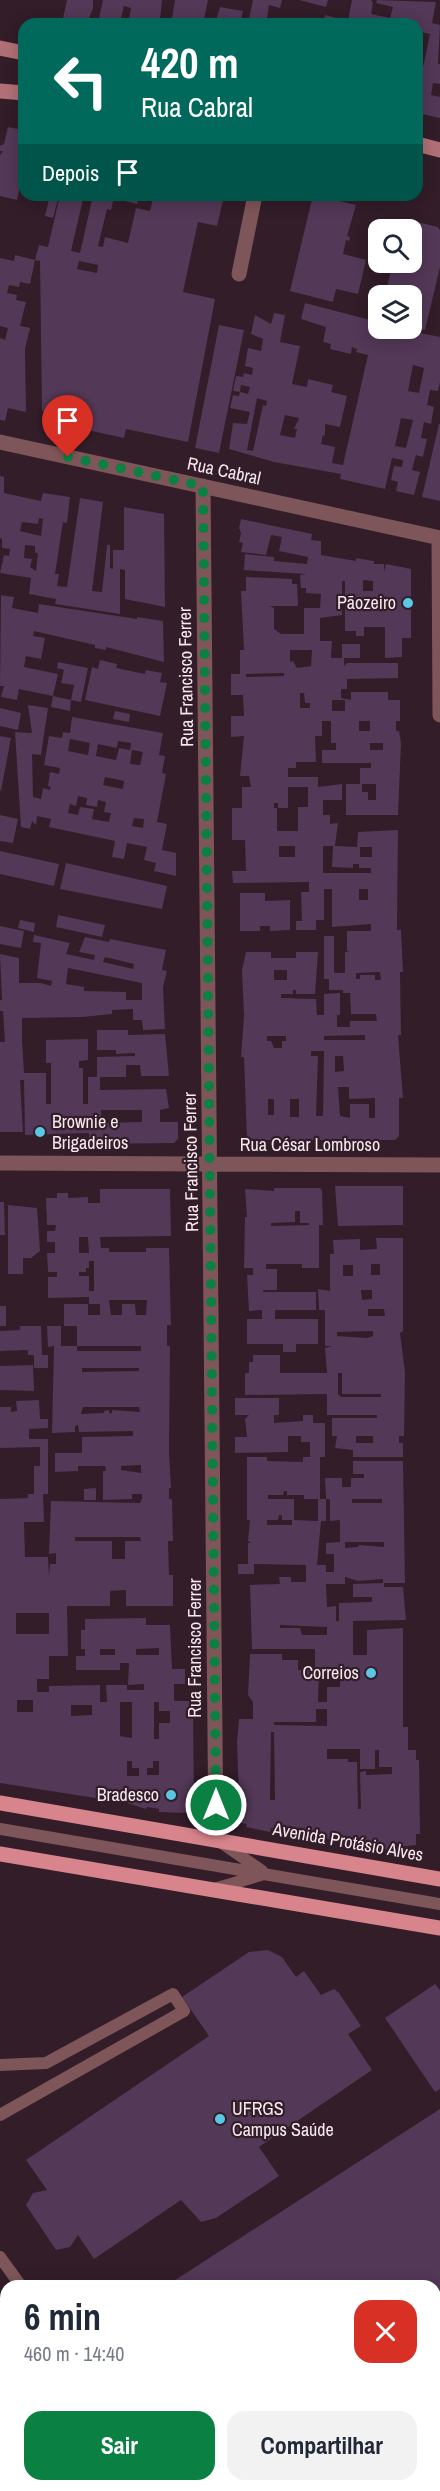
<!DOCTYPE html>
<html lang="pt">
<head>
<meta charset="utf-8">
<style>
	:root { --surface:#fff; --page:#f2f2f3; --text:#1f2937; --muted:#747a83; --accent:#0b8043 }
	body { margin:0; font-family:"Archivo Narrow",sans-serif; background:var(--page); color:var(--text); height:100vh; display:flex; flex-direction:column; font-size:22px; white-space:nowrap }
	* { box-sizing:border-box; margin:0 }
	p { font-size:20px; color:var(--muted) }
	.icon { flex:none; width:33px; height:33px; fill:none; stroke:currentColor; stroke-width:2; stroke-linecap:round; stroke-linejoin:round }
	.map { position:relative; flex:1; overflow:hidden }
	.panel { position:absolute; left:0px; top:2280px; width:441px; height:212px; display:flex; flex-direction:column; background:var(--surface); border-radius:18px 18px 0 0; box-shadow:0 3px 15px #0003 }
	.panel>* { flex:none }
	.banner { position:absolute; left:18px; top:18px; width:405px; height:183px; border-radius:18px; box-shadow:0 3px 15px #0003; background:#00695c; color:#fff; overflow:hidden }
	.controls { position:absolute; left:368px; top:219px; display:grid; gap:12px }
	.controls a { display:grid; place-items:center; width:54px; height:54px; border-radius:12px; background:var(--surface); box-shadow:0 3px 15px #0003; font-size:30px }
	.pin { position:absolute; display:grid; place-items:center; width:51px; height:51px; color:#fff; margin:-62px -26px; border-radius:50% 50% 50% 0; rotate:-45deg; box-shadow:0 0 6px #0007 }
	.pin .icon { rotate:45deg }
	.me { position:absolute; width:66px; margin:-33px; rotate:0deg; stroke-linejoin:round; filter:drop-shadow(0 0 4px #0008) }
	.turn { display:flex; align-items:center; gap:21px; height:126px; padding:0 24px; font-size:27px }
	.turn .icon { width:78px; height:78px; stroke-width:2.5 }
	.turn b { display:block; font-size:42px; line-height:51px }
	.then { display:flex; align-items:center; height:57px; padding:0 24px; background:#0003; gap:12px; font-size:22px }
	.round { display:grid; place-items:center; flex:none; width:63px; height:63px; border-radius:18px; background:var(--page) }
	.headline { display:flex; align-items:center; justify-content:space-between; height:102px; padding:0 24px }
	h1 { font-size:36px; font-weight:700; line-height:45px }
	.action { display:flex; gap:12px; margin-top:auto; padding:12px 24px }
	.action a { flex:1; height:69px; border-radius:18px; background:var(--accent); color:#fff; font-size:24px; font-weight:700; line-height:69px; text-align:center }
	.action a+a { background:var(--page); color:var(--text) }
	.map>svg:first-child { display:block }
	.green { fill:#43261c }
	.building { fill:#533857; fill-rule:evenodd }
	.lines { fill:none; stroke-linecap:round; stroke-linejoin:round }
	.service { stroke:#7e5558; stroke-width:12 }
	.minor { stroke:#7e5558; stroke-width:15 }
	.secondary { stroke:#b17075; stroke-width:15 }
	.primary { stroke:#d8848c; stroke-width:15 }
	.route { stroke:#0b8043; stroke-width:10; stroke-dasharray:0 18 }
	.poi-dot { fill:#5ac8e5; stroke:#321d28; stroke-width:2 }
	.labels { text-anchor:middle; stroke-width:4.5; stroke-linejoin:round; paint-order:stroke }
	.street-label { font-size:18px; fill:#f7e8ee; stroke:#321d28 }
	.poi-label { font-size:18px; fill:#f7e8ee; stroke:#321d28; text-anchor:end }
</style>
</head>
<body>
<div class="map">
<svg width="440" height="2491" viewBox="0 0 440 2491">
	<rect width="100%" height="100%" fill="#321d28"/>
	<path class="green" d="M0 2315 6 2325V2486H111L114 2491H0Z"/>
	<path class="building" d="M67 0H93V8L87 24 62 23Z
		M103 0H162L160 19 155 18 154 24H101L98 23ZM124 6 131 8 129 19 121 18Z
		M175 0H208L203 24H171Z
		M253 0H282L280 8 269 5 267 18 277 20 276 24H248Z
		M299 0H328L326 7Z
		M352 0H371L373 3 371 14 390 18 393 7 376 3 377 0 436 2 432 23 440 25 438 64H440V84L433 83 431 95 440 97V118L417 113V96L430 34 417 31V24H323L325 15 348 21Z
		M220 7 243 11 240 24H215Z
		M8 127 24 130V162L21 161 19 170 23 171 17 200 0 196V155L3 151H0V146L4 144Z
		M50 195H59L53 218 45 216Z
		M60 195H84L71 251 80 253 93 195H110L109 200 113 201 111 210 107 209 98 246 103 247 105 237 128 243 136 208 150 211 154 195H192V198L202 200 203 195 224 196 217 226 198 222 183 292 215 299 188 442 126 429 124 438 55 423 57 414 42 411 40 261 35 260 39 245 48 247ZM79 261 98 265 97 273 77 269Z
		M114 195H139L137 204 114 198Z
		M313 195 356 205 347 236 350 237 349 241 346 240 343 254 366 260 358 294 336 289 333 302 290 291Z
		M413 221 438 227 440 231V267L425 330 411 329V296H385L393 262H411V230H401L403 222 413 224Z
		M15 255 35 260 30 284 20 282 19 287 9 285 7 293 17 295 16 300 26 302 20 326 30 328 25 349 26 412 8 408 5 421 0 420V338L5 340 8 328 0 326V258L14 261Z
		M305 303 378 322V328H390L389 334 408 339 410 331 440 337V382L438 391 430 390 427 405 434 407 431 424 424 422 421 438 427 439 423 457 416 455 412 470 420 472 414 495 396 491 398 482 391 480 394 466 402 467 403 460 392 458 385 489 340 479 341 474 274 462 229 449 233 423 247 424 250 412 230 408 233 395 239 396 240 392 248 394 250 387 241 385 240 392 233 391 236 376 243 377 244 373 252 375 253 368 245 366 248 348 261 351 263 339 251 334 255 315 271 324 274 313 285 315 280 342 300 346 292 384 307 387 308 379 333 385 331 392 347 396 340 427 325 424V436L323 435 321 444 335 447 332 463 343 465 368 355 356 352 357 349 352 347 351 354 330 349 331 344 323 342 326 327 301 319ZM413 365 424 368 419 393 408 391ZM257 398 267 401 266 406 263 405 253 451 247 450ZM285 415 299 418 294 429H297L295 438 280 435ZM401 418 413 420 406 448 395 446Z
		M219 325 244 330 219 453 195 448Z
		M439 424H440V501L422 497Z
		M0 476 4 477V493L41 501 43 493 70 497 67 523 63 522 55 574H59L57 586 67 587 80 498 103 502 92 591 102 592 107 545H110V568L113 569V550H124V507L164 514 165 607 125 599V570L120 569V614L55 604 56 599 29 594 31 578 0 573 4 555 9 556 10 549 2 548V539L0 538ZM39 518 43 519 41 536 20 531 22 522 38 524ZM25 545 35 546V553H38L36 571 30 567 32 559 24 558Z
		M241 519 312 534 311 540 321 541V555L356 561V558L374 561V564H384V572L386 564 411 569V638H402V657L385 658V627H364V636H356V631H345V581H342V615L320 618V641H332L331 658H342V644H360V658H344V666L347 663H398V678L347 679V689H341V698L351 700V692H388V700H400V721H396V731H399L401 743 398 815H346V784H360V768H371V763H322V750H336V743H331V721H322V736H315L316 762H296V768H288V777H318V787L342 784V800H323V815H330V824L338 823 335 846 357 847 358 832 398 830 397 930H401L403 972H400L401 1035H398L403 1098H399V1136L395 1140H247L244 1057H241L244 1016 242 970 246 952H271V958H296V952H318L315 994H296V990H293V994H281V998L316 999 317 1015H324V994L340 993V1015H337V1027H350V1021H377L376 1014H351L350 993H343V990H329V979H324V936H334V973H345V952H350L347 951V931H371V924L332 927V889H324V920H316V930H296V921H302L301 892H309V882L233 883 232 871H246L245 840H232V808H242V787H251L249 776H240L244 736 231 737V716H244L243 695H231V674H240V650H244L241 591H246V577L292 579V584H297L298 606H270L274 608V629L281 634H304V608H320L321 594 306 593V588H301L300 575 306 574 244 570 245 554 274 557V561L307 564 308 557 279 551 282 537 271 535 266 555 241 552 243 543 239 542 241 533 239 528ZM363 580 373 581V591H363ZM290 650H312L311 666 297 668 293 661 290 662ZM284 673V676L246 677V674ZM300 693H304L305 703H310V708H300ZM332 700H345V711H332ZM359 721H370V731H359ZM370 743H383V750H370ZM362 784H376V800H368V792H362ZM288 787H308V807H298V831H277V808H274V803H278V808H288ZM279 846H295V857H279ZM323 846H333L332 867 353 868V864H359V868H371V873H323ZM360 847H372V857H360ZM359 889H368V900H359ZM274 970H287V980H274ZM380 972 381 980H375V975H360V979H356V973ZM365 1035V1040H324V1036ZM267 1036H286V1041H282V1048H274L271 1041H267ZM311 1051H324L323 1116H316L318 1056H311ZM335 1056H343L344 1071 335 1072ZM338 1087H349V1099L375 1098V1118H369V1104H350V1118L340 1116ZM268 1099H274V1115H268ZM290 1099H299V1117H290Z
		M1 595 14 597 12 608 38 613 39 604 137 619V617L163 621 164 662 106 647V650L95 648V645L34 631 33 636 45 638 41 659 26 656 24 667 58 674 53 696 71 700 74 685 61 683 64 670 57 668 58 662 88 668 81 702 71 700 70 711 51 707 53 696 19 689 17 700 1 697 4 686H0Z
		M100 660 117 664 116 668 145 674 146 670 162 673 160 682 167 683 160 716 85 700 92 667 98 669Z
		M28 705 48 708 41 755 32 754 33 797 41 799 43 788 50 790 51 787 48 786 50 772 59 774 60 768 44 765 49 736 62 738 63 732 70 733 72 717 163 733 159 755 165 756 162 773 166 774 157 822 167 824 162 850 176 853V876L154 871 156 863 144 860 147 847 127 843 124 859 112 857 115 841 49 827 51 819 37 816 36 825 32 821 30 829 21 827 15 732 32 733ZM70 739 90 743 88 755 68 751ZM118 741 131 743 130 750 119 748 116 760 96 756 98 744 117 748ZM132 750 143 752 140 765 130 764ZM105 777 124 781 123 789 103 785ZM78 796 87 798 86 805 97 807 98 800 106 802 104 812 111 813 109 822 92 819 94 809 80 807 78 815 68 813 70 804 76 806ZM134 818 144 819 143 828 132 826Z
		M0 708 21 713 18 730 0 726Z
		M115 711 130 714 129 722 113 719Z
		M0 736 11 738 1 791 0 790Z
		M0 815 18 819 13 843 0 841Z
		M0 851 59 864 54 886 0 874Z
		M66 863 167 886 162 909 60 889Z
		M240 893H265V901L290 900V930L270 931V926H260V931H240Z
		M58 915 105 925 102 937 56 927Z
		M20 920 35 923 34 932 18 928Z
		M0 926 24 931 21 948 0 944Z
		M34 935 70 943 66 954 94 960 95 955 79 952 85 937 109 942 110 939 166 950 162 970 167 971 163 987 165 1029 143 1030 142 1020H133V1009L112 1010V1014L82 1017 22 1018V1040L24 1073H46V1104H51V1063H46V1040L88 1039V1060L79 1061V1068H83V1104H88V1077H97V1057L135 1056V1053L116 1054V1050H97V1030H128V1035L165 1034 169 1076H141L140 1065H126V1077H100V1090L166 1089 169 1108 160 1110V1122H178V1139L174 1143 89 1144V1133L25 1135 24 1080H20L23 1132H0V1042H5L3 1011H0V1000H2L0 954 19 958V983H41L51 986 52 981 37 978 41 943 33 942ZM105 957 134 964 133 969 103 962ZM68 968 142 983V1000H126V992L84 991V987L66 984ZM101 1110H142V1122L101 1123Z
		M335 1186H403V1225L338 1226Z
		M274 1188H320L322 1190 323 1225H319V1268H302V1264H266V1269H277V1290H263V1292H316V1310H275V1319H318V1344H296V1352H283V1344H247V1319H262V1310L249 1311 247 1275H253V1268H244L245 1217H247L245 1189 274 1191ZM295 1211H300V1223H309V1225L271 1226V1223L295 1222Z
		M100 1189H170L171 1236 100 1237 101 1248H109V1252H146V1248H169L171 1325H167V1346H170L169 1452 171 1488H169V1499H172L173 1541H168L169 1575H173V1606H126V1590L110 1591V1606H67L68 1656H49V1679H37V1692H49V1686L100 1685V1702H107L106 1685H127V1690H144V1684L128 1685 129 1663H120V1670H76V1656H85V1649H81V1630H85V1619L146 1618V1625H170L172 1669H185V1684H174V1701H193L194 1818 188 1817 187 1813 159 1812V1809L147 1807 146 1809 127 1803 0 1783V1499L28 1498V1494H34V1466H40V1447L0 1448V1407H11V1412L17 1411 16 1401 39 1400 40 1419H48V1428L29 1429V1439H48V1494H43L44 1522H24L25 1557H48L49 1576 50 1564H56V1553L49 1554 51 1501 140 1503 142 1499V1494H132V1499L103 1500V1471H106L105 1466H78V1471L55 1472V1453H82V1437L133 1436V1431L79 1432 78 1425 75 1426V1432L52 1433 54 1346 48 1347 47 1326H61V1346H77V1351H141V1346H77V1326H64V1304H88V1315H100V1304H89V1297L48 1298V1277H57V1272H48L47 1253H55V1242H47V1231H55L56 1225H47L46 1198H57V1193H68V1198L88 1197V1203H100ZM79 1237H88L89 1253H79ZM89 1261H94V1291H89V1276H79V1272H86V1268H89ZM109 1300H147L146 1315H136L135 1304H122V1315H111ZM82 1368H139V1371L82 1372ZM83 1407H139L140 1412 112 1410V1413H109V1410L104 1411V1413L81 1414ZM141 1465V1473L121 1470V1466ZM75 1537H140L141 1541H125V1559H112V1541H75ZM16 1613H49V1634H16ZM159 1648V1655H136V1649ZM100 1649H115V1655H100ZM17 1700H33V1712H17ZM120 1702H132V1738L120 1736ZM154 1702H159V1711H170V1723H159V1739H154ZM71 1705H92V1715L71 1716ZM127 1761H132V1768H139V1776H127ZM153 1761H159V1775H147V1768H153Z
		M0 1202H4L5 1235H0Z
		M8 1205 37 1208 40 1251 31 1258H23V1274H8Z
		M376 1238H403V1331L400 1333 405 1372 404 1436H399V1443H403V1457H353V1450L335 1448 337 1436H332V1418H377V1415H327V1394L245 1395V1373H249V1362H253V1355H280V1373H327L325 1348 332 1346H325V1310H319L318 1289 330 1291V1254H334L333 1240 360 1239V1250L377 1249ZM371 1264H380V1275H371ZM343 1265H353V1276H343ZM361 1290H372V1299L362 1300ZM368 1309H384L385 1316H368ZM373 1331V1336L367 1338 337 1336V1332ZM338 1373H342V1394H381V1397H341L338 1394ZM356 1436H373V1443H356Z
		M0 1306H6V1326H0Z
		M20 1326H41L42 1355H48V1368H34V1355H28V1350L0 1351V1331L20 1330Z
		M33 1365 34 1391 0 1390V1366Z
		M235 1398H279V1415H274V1423L303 1421V1415H313V1423H325V1457H320V1499H326L325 1478H342V1487H351V1478H364V1474H353V1461H403L405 1583H384V1587H403L406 1620 353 1621V1655H367V1630L403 1628V1727H408V1750H416V1760H419L420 1834H416V1845L399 1847V1852L383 1849V1844L361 1840 362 1843 338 1841 271 1828 270 1832 246 1827 247 1824 240 1823 237 1742 239 1719H253V1702L248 1695 250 1654H282V1660H298V1670H315V1649H252L250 1585 280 1584 279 1577H291V1582H306V1565L254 1564V1574H238V1564H248V1543H251L248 1541 250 1520H247V1457H267V1461L303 1462V1457H310V1442H301V1436H288V1452L235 1453V1437H247L245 1419 249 1415H235ZM284 1491H287V1495H304V1499H318V1521L294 1520V1499H268V1495H283ZM326 1499H330V1521L340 1520V1542L326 1543V1554H334V1572H326V1565H317L321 1521H326ZM352 1499H382V1503H352ZM279 1515H282V1520H292V1525H267V1520H278ZM345 1542H384V1547L359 1545 358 1547 345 1548ZM345 1577 358 1581 383 1579V1583L353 1584V1597H372V1602L339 1603V1621H336V1606L327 1607 326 1584H345ZM280 1625 327 1627V1635H302L300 1628H280ZM340 1669V1687H327V1702H318L319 1670ZM316 1709H327V1726L274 1725V1722H316ZM271 1732H274L275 1800H270ZM327 1749H360V1769H375V1750H379V1767H392V1774L366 1775V1771L360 1772 361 1809H358L357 1762H348V1759H327Z
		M96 1488V1500H84V1489Z
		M268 1950 282 1957 296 1977 304 1971 321 1995 334 1989 339 1993 361 2026 348 2034 372 2070 259 2147 279 2176 216 2218 201 2222 181 2200 94 2259 78 2235 70 2247 56 2250 26 2205 33 2193 47 2190 26 2160 209 2036 182 1997 249 1952Z
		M435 1984 440 1990V2089L435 2092 385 2018Z
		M440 2109V2491H216L212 2486H435V2286H166Z"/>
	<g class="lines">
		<path class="service" d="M0 1829 440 1904
			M222 1843 262 1871
			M214 1889 261 1875
			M0 2065 46 2063 173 1994 184 2011 0 2115
			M0 2257 21 2286
			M162 2486 166 2491"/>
		<path class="minor" d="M239 274 255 195
			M0 442 440 538
			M203 486 216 1839
			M439 538 440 715
			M0 1163 440 1165"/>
		<path class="secondary" d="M0 48 24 53
			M0 91 24 93
			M417 144 440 150"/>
		<path class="primary" d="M0 1803 440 1879
			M0 1854 440 1928"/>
	</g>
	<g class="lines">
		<path class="route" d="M68 457 203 486 216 1805"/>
	</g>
	<g class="poi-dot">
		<circle cx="408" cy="603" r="6"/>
		<circle cx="40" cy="1132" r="6"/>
		<circle cx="371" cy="1673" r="6"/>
		<circle cx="171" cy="1795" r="6"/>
		<circle cx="220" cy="2119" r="6"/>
	</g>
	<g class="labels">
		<g class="street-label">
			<text transform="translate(224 471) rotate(12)" y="6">Rua Cabral</text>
			<text transform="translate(186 677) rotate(-91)" y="6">Rua Francisco Ferrer</text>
			<text x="310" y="1151">Rua César Lombroso</text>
			<text transform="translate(191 1162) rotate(-91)" y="6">Rua Francisco Ferrer</text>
			<text transform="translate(195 1648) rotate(-90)" y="6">Rua Francisco Ferrer</text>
			<text transform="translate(348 1842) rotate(10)" y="6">Avenida Protásio Alves</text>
		</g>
		<g class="poi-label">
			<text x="396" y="609">Pãozeiro</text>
			<text x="52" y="1128" text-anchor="start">Brownie e<tspan x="52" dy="21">Brigadeiros</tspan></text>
			<text x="359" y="1679">Correios</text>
			<text x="159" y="1801">Bradesco</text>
			<text x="232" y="2115" text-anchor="start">UFRGS<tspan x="232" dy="21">Campus Saúde</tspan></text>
		</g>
	</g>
</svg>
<div class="controls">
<a><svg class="icon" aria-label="search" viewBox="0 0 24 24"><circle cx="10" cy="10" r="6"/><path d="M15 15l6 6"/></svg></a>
<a><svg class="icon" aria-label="layers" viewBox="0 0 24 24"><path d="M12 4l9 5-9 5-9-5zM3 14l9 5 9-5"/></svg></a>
</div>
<div class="pin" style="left:68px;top:457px;background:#d93025"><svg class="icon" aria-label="arrive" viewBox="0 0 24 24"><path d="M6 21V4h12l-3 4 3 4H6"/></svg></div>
<svg class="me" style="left:216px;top:1805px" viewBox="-20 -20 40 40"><circle r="17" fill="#0b8043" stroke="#fff" stroke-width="3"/><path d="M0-11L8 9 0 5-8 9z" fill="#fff"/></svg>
<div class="banner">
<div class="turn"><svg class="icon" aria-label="left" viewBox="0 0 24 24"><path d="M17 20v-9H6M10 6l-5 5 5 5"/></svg><div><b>420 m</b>Rua Cabral</div></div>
<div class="then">Depois<svg class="icon" aria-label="arrive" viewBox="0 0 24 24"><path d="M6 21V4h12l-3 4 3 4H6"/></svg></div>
</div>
<section class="panel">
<div class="headline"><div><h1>6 min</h1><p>460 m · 14:40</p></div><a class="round" style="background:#d93025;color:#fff"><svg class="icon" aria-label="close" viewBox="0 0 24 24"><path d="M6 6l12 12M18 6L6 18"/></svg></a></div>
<div class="action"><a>Sair</a><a>Compartilhar</a></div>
</section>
</div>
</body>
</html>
